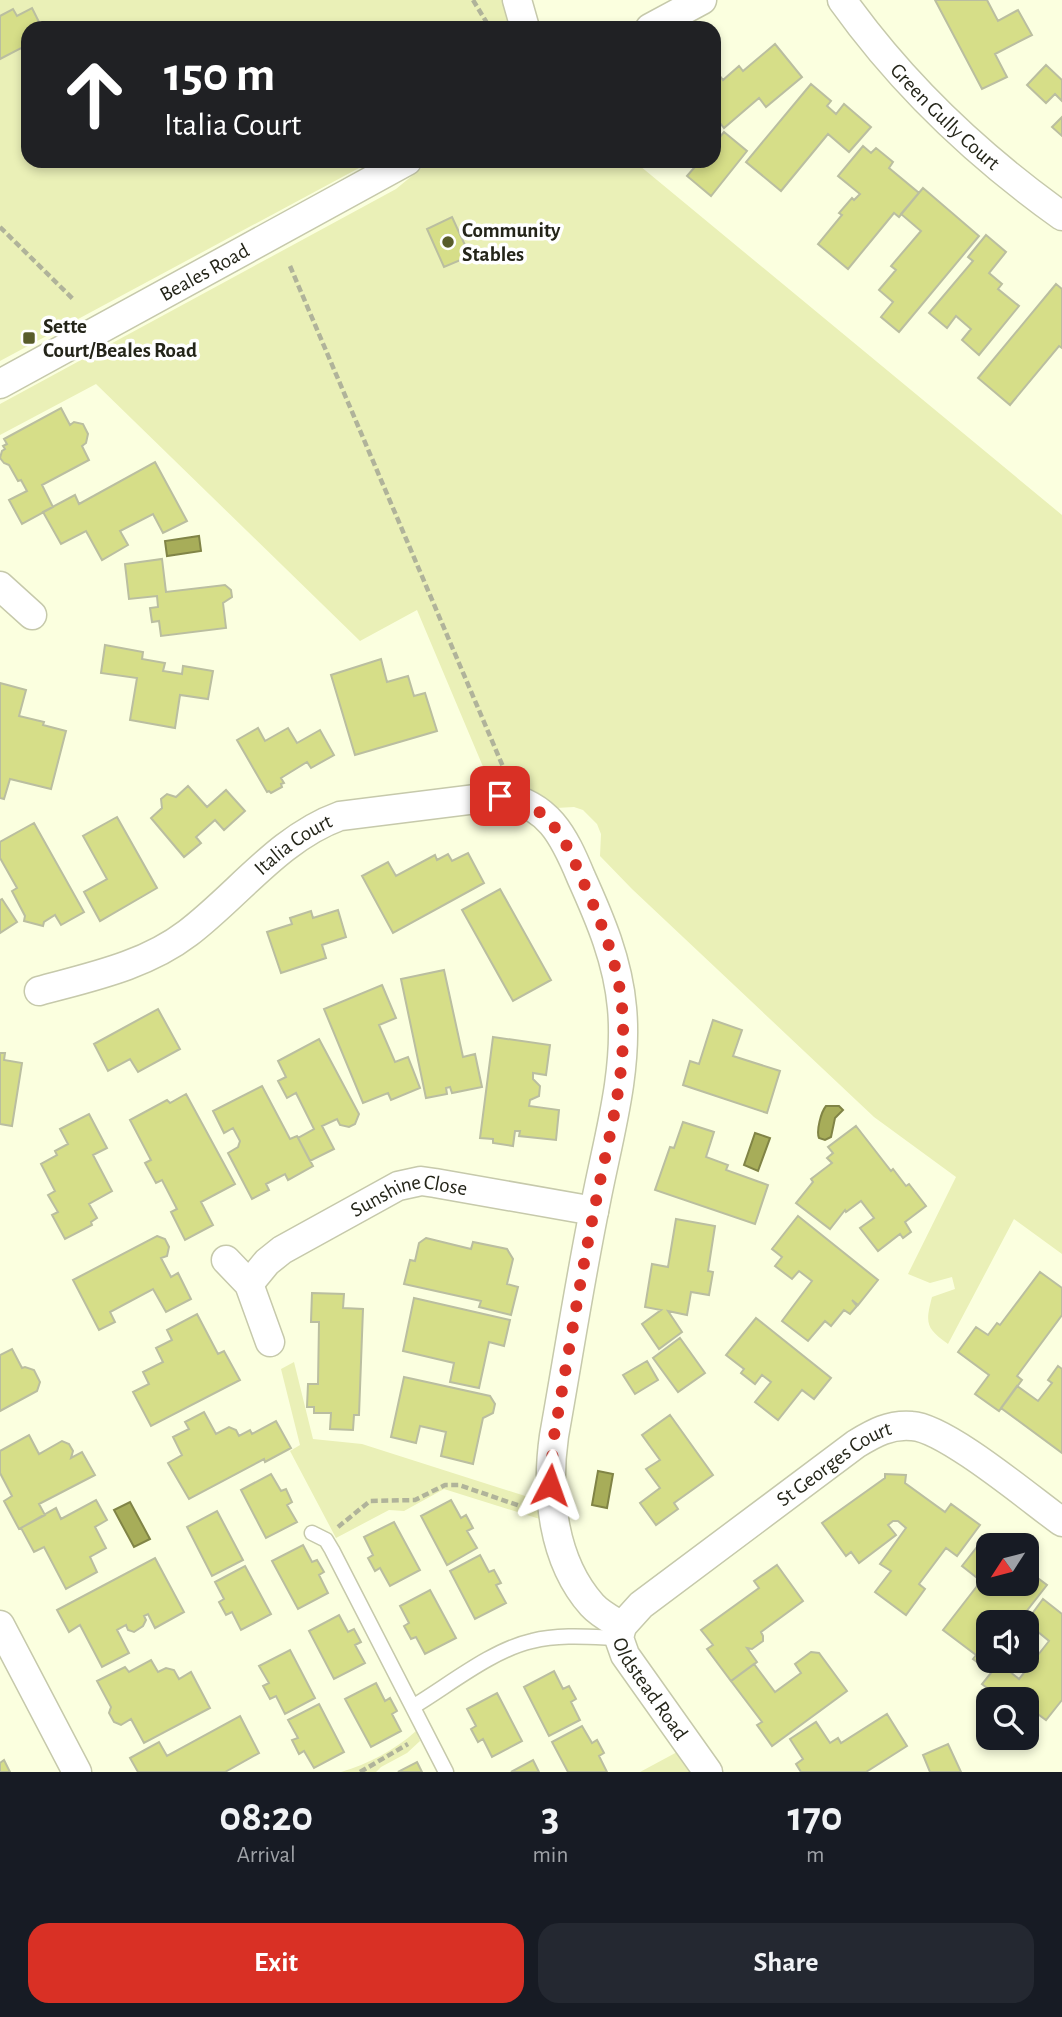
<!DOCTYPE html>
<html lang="en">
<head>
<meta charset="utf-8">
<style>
	:root { --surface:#171b24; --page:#242831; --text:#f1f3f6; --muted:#9ea1a6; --accent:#d93025 }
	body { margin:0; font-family:"Alegreya Sans",sans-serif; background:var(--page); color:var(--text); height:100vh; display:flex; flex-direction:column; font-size:26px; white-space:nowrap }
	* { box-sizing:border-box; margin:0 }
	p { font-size:23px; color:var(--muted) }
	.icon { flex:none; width:38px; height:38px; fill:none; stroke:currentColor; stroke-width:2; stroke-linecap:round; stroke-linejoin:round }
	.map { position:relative; height:1772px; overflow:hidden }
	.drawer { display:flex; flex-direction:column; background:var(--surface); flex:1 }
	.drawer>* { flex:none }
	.banner { position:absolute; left:21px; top:21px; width:700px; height:147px; border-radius:21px; box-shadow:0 4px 10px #0003; background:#202124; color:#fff; overflow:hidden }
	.needle { width:46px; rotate:234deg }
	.tools { position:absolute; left:976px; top:1533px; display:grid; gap:14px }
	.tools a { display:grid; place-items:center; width:63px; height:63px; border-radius:14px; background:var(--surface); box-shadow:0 4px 10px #0003; font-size:35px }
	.pin { position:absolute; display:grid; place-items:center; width:60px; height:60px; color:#fff; margin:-30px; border-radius:14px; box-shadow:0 4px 10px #0006 }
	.me { position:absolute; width:77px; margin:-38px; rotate:4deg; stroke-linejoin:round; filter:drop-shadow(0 0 5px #0008) }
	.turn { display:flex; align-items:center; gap:24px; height:147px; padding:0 28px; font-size:32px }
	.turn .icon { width:91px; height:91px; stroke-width:2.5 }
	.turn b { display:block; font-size:49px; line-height:60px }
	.eta { display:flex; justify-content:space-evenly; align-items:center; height:119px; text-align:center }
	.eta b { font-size:42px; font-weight:700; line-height:49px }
	.primary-button { display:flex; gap:14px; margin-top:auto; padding:14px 28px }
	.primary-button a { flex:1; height:80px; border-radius:21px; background:var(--accent); color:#fff; font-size:28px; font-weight:700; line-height:80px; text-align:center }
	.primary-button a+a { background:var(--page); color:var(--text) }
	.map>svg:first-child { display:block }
	.green { fill:#eaf0b7 }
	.water { fill:#a7ad59; stroke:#808446; stroke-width:2 }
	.building { fill:#d6de88; stroke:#babea0; stroke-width:2 }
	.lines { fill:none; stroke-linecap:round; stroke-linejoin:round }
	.service-casing { stroke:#c6c9ab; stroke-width:17 }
	.minor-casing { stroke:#c6c9ab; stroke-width:31 }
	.path { stroke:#b0b39a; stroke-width:4.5; stroke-dasharray:7 3.5; stroke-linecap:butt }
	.service { stroke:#fff; stroke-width:14 }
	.minor { stroke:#fff; stroke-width:28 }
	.route { stroke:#d93025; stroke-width:12; stroke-dasharray:0 21.6 }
	.poi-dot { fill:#585c2a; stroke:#fff; stroke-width:2.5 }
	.labels { text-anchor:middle; stroke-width:7; stroke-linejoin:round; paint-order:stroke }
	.street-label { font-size:21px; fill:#242519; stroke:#fff }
	.poi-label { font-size:21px; font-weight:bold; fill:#242519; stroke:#fff; text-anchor:start }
</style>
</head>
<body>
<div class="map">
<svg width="1062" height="1772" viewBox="0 0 1062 1772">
	<rect width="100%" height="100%" fill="#fbffdf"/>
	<path class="green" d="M0 0H502L510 28H28V161H372L0 361Z
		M430 161H634L1062 515V1254L1014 1219 948 1344C926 1328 925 1324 932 1297L955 1289 952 1277 930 1283 908 1274 956 1177 874 1117 632 889 600 856 601 834 597 824 583 810 574 807 556 808 492 788 417 610 360 641 96 384 0 435V404L396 189Z
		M294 1362 313 1439 362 1444 541 1501 543 1520 444 1489 404 1511 389 1510 336 1538 290 1451 300 1445 281 1369Z
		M416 1731 420 1741 407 1753 381 1767 376 1772H341C368 1764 395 1750 416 1731Z
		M679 1751 694 1772H640Z"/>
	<path class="water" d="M199 536 201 551 167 556 165 541Z
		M826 1106H839L843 1110 835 1118 831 1137 825 1140 819 1138C816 1131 821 1112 826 1106Z
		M755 1133 770 1138 758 1171 744 1165Z
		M598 1471 613 1474 607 1508 592 1505Z
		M130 1502 150 1539 134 1547 114 1510Z"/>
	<path class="building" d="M935 0H987L998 21 1018 10 1032 35 995 54 1007 77 982 89Z
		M32 8 41 26 28 28V54L25 56 21 48 0 59V16L13 9 17 16Z
		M775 44 802 77 766 107 759 98 724 128 716 118 714 120V69L723 80 739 66 743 71Z
		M1046 65 1062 80V101L1055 94 1046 103 1027 85Z
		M811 84 831 101 827 106 836 114 844 104 871 127 849 152 828 134 781 191 746 162Z
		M1062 117V136L1052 127Z
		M724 132 747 151 711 196 687 176 700 161H714V144Z
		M863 146 871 153 876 148 893 162 889 168 919 193 899 217 894 213 848 269 818 244 842 215 839 213 852 198 854 200 860 194 838 176Z
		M923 188 979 236 899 332 881 317 893 302 879 290 896 270 891 266 921 231 901 214Z
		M452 217 470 256 444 267 427 229Z
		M986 235 1006 252 989 273 1002 284 998 289 1019 306 979 355 962 340 971 329 956 316 947 328 929 313 973 261 968 257Z
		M1056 284 1062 289V348L1059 346 1010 405 978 378Z
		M61 408 70 425 74 422 83 424 88 434 86 443 82 446 89 460 42 485 53 507 22 524 9 500 27 491 21 480 18 481 9 465 4 463 0 458 2 451 5 449 3 446 7 444 4 439Z
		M155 462 187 521 163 533 153 514 120 531 128 545 102 560 86 531 61 544 43 512 75 495 79 504Z
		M162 559 166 592 225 585 231 590 232 597 223 603 226 628 161 636 159 621 152 622 150 608 158 607 157 596 129 599 125 564Z
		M105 645 143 652 142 659 165 663 163 671 182 674 183 666 213 671 208 699 180 695 175 728 130 720 137 678 101 673Z
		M381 659 387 682 408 676 414 696 425 693 437 731 355 755 331 675Z
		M0 683 26 690 19 716 44 722 43 725 66 731 51 789 10 779 4 799 0 798Z
		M258 728 265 741 288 728 297 743 320 730 334 755 311 768 307 762 281 778 284 783 281 784 282 787 271 793 269 791 267 792 237 740Z
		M188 786 207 807 226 790 245 811 224 830 215 820 196 837 201 843 184 857 151 818 162 808 161 799 167 794 176 797Z
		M117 817 157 888 100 921 84 892 107 879 83 836Z
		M34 823 84 912 61 925 55 915 44 922 43 926 24 921 25 916 12 891 17 888 0 858V842Z
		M468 853 484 883 393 933 362 876 388 862 396 876 435 855 437 860 448 854 452 861Z
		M500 889 551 980 513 1001 462 910Z
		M2 899 17 922 0 933V900Z
		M338 910 346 937 322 945 326 958 281 973 267 932 292 924 290 918 311 911 313 918Z
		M444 970 463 1057 475 1054 482 1087 452 1093 450 1087 446 1088 447 1094 426 1098 401 979Z
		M382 985 396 1018 379 1025 395 1062 408 1057 420 1088 391 1100 388 1093 363 1103 324 1009Z
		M158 1009 180 1049 138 1072 130 1059 108 1071 94 1044Z
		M713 1020 742 1030 733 1056 780 1071 767 1113 683 1085 690 1061 699 1064Z
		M493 1037 550 1045 546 1075 533 1073V1079L540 1086 539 1096 530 1100 529 1106 559 1110 556 1140 519 1136 520 1131H515L513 1146 493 1143V1139L480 1138Z
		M319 1039 359 1114 355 1124 349 1127 340 1125 337 1119 322 1126 334 1149 310 1161 298 1138 314 1129 296 1093 287 1098 278 1081 286 1077 278 1061Z
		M0 1053H5L4 1060 22 1063 12 1126 0 1124Z
		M262 1086 290 1139 297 1136 313 1166 288 1180 285 1174 266 1184 269 1190 252 1199 228 1153 238 1147 240 1141 233 1128 224 1133 213 1111Z
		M186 1094 235 1184 201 1202 213 1225 185 1240 171 1212 177 1209 162 1180 156 1183 145 1163 151 1160 130 1120 167 1100 170 1103Z
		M89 1114 107 1148 93 1155 112 1191 89 1204 97 1218 91 1222 92 1225 65 1239 52 1215 58 1212 48 1195 55 1191 41 1164 57 1155 55 1151 68 1144 60 1129Z
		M683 1122 714 1132 706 1157 728 1165 726 1170 768 1185 755 1224 655 1190 670 1147 674 1148Z
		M856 1126 891 1171 893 1169 906 1186 909 1184 926 1206 905 1222 911 1232 903 1238 900 1234 878 1251 860 1228 874 1218 861 1201 846 1212 845 1210 830 1229 796 1203 813 1182 811 1179 832 1163 827 1158 833 1153 828 1147Z
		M798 1216 878 1280 858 1305 852 1300 857 1306 850 1314 844 1310 831 1326 825 1321 808 1341 782 1321 812 1281 799 1271 792 1279 775 1266 782 1257 772 1249Z
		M676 1219 715 1226 708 1271 713 1272 709 1295 691 1292 687 1315 668 1311 682 1332 659 1349 642 1324 661 1310 645 1307 652 1264 668 1267Z
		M157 1236 165 1239 169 1247 167 1256 161 1258 171 1277 178 1273 191 1299 166 1312 153 1289 110 1312 115 1322 99 1330 73 1280Z
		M426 1238 471 1249 473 1242 507 1249 513 1259 507 1284 518 1287 511 1315 479 1307 481 1301 404 1284 410 1260 415 1261 419 1243Z
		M1040 1272 1062 1288V1315L1017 1376 1022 1380 999 1411 975 1394 989 1375 958 1352 976 1327 988 1335 997 1323 1000 1325Z
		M312 1293 344 1294 343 1308 363 1309 359 1415H354L353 1430 330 1429 331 1413H314V1407H307L308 1384H318L319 1322H311Z
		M414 1298 510 1320 504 1346 489 1342 479 1388 450 1382 454 1363 403 1351Z
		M197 1314 218 1354 224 1351 240 1380 151 1426 133 1392 149 1384 143 1372 163 1362 156 1348 172 1340 167 1330Z
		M756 1318 831 1378 814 1399 802 1390 778 1420 755 1402 771 1382 762 1375 755 1384 741 1373 744 1369 726 1355Z
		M680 1338 705 1373 678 1392 653 1358Z
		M12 1349 22 1368 25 1367 34 1370 40 1382 37 1391 0 1411V1355Z
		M647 1361 658 1380 635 1394 623 1375Z
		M1058 1366 1062 1369V1453L1001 1408 1017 1386 1038 1401 1052 1383 1048 1380Z
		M404 1377 490 1396 495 1404 493 1413 483 1418 473 1464 441 1456 446 1432 420 1426 416 1443 391 1437Z
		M204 1412 216 1434 229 1427 236 1430 239 1436 250 1430 252 1434 276 1421 291 1448 265 1462 264 1459 189 1499 168 1463 182 1455 173 1437 189 1429 185 1422Z
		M670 1415 713 1475 674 1503 678 1509 656 1525 640 1503 660 1488 646 1469 660 1460 642 1435Z
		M29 1435 39 1454 62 1441 69 1444 73 1451 71 1458 82 1452 95 1475 39 1504 45 1515 19 1529 4 1501 12 1496 0 1473V1451Z
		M271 1474 281 1491 286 1489 292 1502 287 1505 297 1522 266 1538 241 1490Z
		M885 1474 906 1475 905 1483 945 1512 951 1504 980 1525 957 1556 946 1548 919 1584 925 1589 906 1615 875 1592 891 1571 880 1564 906 1528 898 1521H893L888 1525 896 1535 859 1563 851 1552 846 1556 822 1523 885 1478Z
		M96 1500 107 1520 95 1527 106 1548 90 1557 97 1572 66 1589 44 1547 34 1552 21 1528 56 1508 61 1519Z
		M451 1500 461 1518 466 1515 473 1528 467 1531 477 1548 447 1565 421 1516Z
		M217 1511 243 1560 212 1576 187 1527Z
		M394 1522 420 1570 390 1586 380 1568 375 1571 368 1558 373 1555 364 1537Z
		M981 1542 989 1548V1584H1027V1570L1047 1585 1018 1622H989V1660L984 1667 973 1659 976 1655 943 1630 981 1581 962 1566Z
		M303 1545 312 1562 317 1560 324 1572 319 1575 328 1593 298 1609 272 1561Z
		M480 1555 489 1572 494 1570 501 1583 496 1585 506 1603 475 1619 450 1571Z
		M155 1558 184 1612 155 1628 148 1614 144 1616 146 1620 143 1626 134 1632 128 1630 126 1625 117 1630 129 1653 102 1667 80 1625 69 1632 57 1610Z
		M777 1565 803 1601 761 1632 763 1636V1641L752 1649 747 1648 757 1662 731 1681 707 1649 713 1645 701 1630 759 1588 754 1581Z
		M245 1566 271 1614 241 1630 232 1612 226 1615 219 1602 224 1599 215 1582Z
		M430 1590 456 1638 425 1654 416 1637 411 1639 404 1626 409 1623 400 1606Z
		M1043 1599 1062 1614V1700L1046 1720 1027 1706V1699H1019L1015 1696 1012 1699H1001L982 1684 999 1663 1019 1679 1049 1641 1026 1622Z
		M339 1615 348 1632 354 1629 361 1642 355 1645 365 1663 334 1679 309 1631Z
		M290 1650 315 1698 285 1714 276 1696 270 1699 263 1686 269 1683 259 1666Z
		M811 1652 819 1653 847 1691 772 1746 757 1725 762 1722 731 1681 754 1664 775 1692 801 1673 795 1664Z
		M151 1660 158 1672 166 1668 174 1670 179 1679 191 1672 210 1708 144 1743 131 1719 121 1725 114 1722 109 1713 111 1707 97 1681 125 1667 129 1672Z
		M554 1671 563 1689 569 1686 576 1699 571 1702 580 1720 549 1736 524 1687Z
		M376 1683 385 1701 390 1698 397 1711 392 1714 401 1731 371 1747 345 1699Z
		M497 1693 522 1741 492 1757 483 1739 478 1742 471 1729 476 1726 467 1709Z
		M319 1704 344 1752 314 1768 304 1751 299 1754 292 1740 298 1738 288 1720Z
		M887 1714 907 1746 866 1772H801L796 1764 803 1759 790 1739 816 1722 830 1743 838 1738 841 1743Z
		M240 1716 259 1753 225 1772H138L130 1758 159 1742 167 1756Z
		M582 1726 592 1743 597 1740 604 1753 599 1756 607 1772H568L552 1742Z
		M948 1744 961 1772H930L923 1755Z
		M4 1760 10 1772H0V1763Z
		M533 1760 539 1772H511Z
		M417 1762 422 1772H398Z"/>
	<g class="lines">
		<g class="service-casing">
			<path id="service" d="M312 1533 326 1540 332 1550 446 1772
				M414 1706C449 1685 492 1650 532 1641 560 1634 591 1637 619 1638"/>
		</g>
		<g class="minor-casing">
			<g id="minor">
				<path d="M517 0 525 28"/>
				<path id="s1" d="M842 0C902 84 978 156 1062 216"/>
				<path d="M650 28 702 0"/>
				<path id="s2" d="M0 384 407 161"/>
				<path d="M0 586 32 615"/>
				<path id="s3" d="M39 991C90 977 145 966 188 933 238 895 279 838 340 816L500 796C548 803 564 836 581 877 600 919 618 961 622 1008 628 1072 608 1139 596 1201 580 1279 568 1358 554 1436 546 1492 552 1560 592 1605 600 1614 612 1620 622 1626L619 1638 625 1655 708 1772"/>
				<path d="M226 1260 249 1284 270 1342"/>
				<path id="s4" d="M249 1284 267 1262 282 1250 398 1186 421 1181 435 1183 594 1211"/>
				<path d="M0 1625 77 1772"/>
				<path id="s5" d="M622 1626 641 1605 856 1444C874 1433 890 1424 912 1426 946 1428 1030 1499 1062 1522"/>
			</g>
		</g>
		<path class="path" d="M473 0 490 28
			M0 227 74 300
			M290 266 504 769
			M338 1527 370 1501 415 1500 445 1485H459L523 1507
			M360 1772 408 1744"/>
		<use href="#service" class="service"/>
		<use href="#minor" class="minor"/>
	</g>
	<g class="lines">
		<path class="route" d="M500 796C547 803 564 836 581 877 600 919 618 961 622 1007 628 1072 608 1139 596 1201 580 1279 568 1358 554 1436L550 1485"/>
	</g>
	<g class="poi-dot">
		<circle cx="448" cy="242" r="7"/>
		<rect x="22" y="331" width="14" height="14" rx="3.5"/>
	</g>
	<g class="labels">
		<g class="street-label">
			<text dy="7" stroke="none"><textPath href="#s1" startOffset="156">Green Gully Court</textPath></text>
			<text dy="7" stroke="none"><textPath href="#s2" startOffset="233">Beales Road</textPath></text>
			<text dy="7" stroke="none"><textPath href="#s3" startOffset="299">Italia Court</textPath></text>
			<text dy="7" stroke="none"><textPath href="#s4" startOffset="189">Sunshine Close</textPath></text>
			<text dy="7" stroke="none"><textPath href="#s5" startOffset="268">St Georges Court</textPath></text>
			<text dy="7" stroke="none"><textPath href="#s3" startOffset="1496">Oldstead Road</textPath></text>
		</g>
		<g class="poi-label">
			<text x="462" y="237">Community<tspan x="462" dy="24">Stables</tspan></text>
			<text x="43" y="333">Sette<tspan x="43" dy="24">Court/Beales Road</tspan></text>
		</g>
	</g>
</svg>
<div class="tools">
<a><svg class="needle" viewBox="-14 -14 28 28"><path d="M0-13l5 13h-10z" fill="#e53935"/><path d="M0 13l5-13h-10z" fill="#9ea1a6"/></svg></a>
<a><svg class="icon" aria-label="sound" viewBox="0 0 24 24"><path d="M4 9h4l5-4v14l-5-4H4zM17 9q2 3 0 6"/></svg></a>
<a><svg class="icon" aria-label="search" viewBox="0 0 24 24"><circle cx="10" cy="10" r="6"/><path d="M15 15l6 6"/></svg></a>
</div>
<div class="pin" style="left:500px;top:796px;background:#d93025"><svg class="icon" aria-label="arrive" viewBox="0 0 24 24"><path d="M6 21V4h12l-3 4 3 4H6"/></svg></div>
<svg class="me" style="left:550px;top:1485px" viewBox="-20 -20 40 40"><path d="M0-17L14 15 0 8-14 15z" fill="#d93025" stroke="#fff" stroke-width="4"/></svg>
<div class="banner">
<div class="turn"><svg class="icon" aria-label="ahead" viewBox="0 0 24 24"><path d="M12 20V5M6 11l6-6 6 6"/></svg><div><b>150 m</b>Italia Court</div></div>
</div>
</div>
<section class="drawer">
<div class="eta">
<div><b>08:20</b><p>Arrival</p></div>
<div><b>3</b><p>min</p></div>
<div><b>170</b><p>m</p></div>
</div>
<div class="primary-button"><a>Exit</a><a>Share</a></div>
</section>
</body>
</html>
